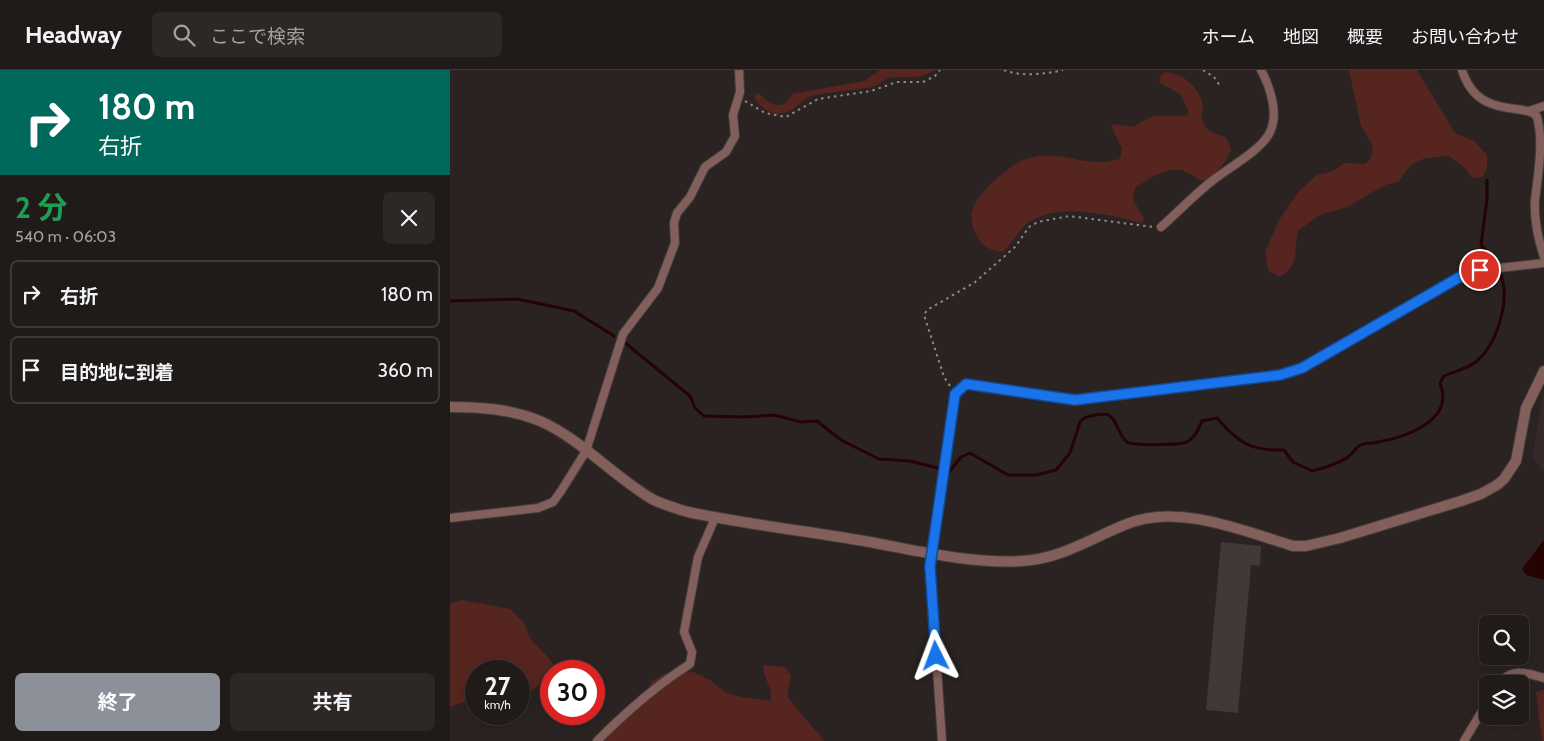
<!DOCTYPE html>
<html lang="ja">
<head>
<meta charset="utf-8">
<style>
	:root { --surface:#201a19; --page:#2d2726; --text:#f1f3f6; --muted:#a2a1a2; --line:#3d3838; --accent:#8c9099 }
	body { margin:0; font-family:Cabin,"Noto Sans JP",sans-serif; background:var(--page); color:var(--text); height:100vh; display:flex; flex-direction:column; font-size:19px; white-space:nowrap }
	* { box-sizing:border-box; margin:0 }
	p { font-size:16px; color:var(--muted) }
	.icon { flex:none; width:28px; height:28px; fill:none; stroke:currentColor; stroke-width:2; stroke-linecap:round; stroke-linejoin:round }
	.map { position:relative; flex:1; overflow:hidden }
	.sheet { display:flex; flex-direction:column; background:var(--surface); width:450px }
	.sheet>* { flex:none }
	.hud { background:#00695c; color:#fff; overflow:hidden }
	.controls { position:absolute; left:1029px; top:545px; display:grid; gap:10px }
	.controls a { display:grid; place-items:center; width:50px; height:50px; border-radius:8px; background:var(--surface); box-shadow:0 2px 12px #0003,0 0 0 1px var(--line); font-size:25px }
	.speed { position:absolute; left:15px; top:590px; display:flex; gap:10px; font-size:25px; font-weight:700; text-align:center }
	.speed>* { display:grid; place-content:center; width:65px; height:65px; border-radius:50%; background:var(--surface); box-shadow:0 2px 12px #0003,0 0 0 1px var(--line); line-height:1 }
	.speed small { font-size:12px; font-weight:400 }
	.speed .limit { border:8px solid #d22; background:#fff; color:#111 }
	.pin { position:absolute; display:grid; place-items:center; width:42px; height:42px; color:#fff; margin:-21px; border:2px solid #fff; border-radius:50%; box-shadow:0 1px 5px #0007 }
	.me { position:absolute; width:55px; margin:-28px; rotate:357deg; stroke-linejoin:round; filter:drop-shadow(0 0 4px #0008) }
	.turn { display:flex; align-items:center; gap:18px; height:105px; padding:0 15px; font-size:22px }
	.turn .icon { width:65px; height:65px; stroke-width:2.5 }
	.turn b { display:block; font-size:35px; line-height:42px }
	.round { display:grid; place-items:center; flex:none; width:52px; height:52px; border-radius:8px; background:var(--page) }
	.overview { display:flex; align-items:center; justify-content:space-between; height:85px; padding:0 15px }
	h1 { font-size:30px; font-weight:700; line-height:38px; color:#1e9e55 }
	.cta { display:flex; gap:10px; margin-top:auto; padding:10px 15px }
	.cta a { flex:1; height:58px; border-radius:8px; background:var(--accent); color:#fff; font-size:20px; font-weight:700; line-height:58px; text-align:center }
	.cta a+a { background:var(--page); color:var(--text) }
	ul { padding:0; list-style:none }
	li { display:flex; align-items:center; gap:15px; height:68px; margin:0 10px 8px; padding:0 5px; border:2px solid var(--line); border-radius:8px }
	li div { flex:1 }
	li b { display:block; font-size:19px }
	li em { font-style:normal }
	header { display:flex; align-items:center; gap:30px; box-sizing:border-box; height:70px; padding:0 25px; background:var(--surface); border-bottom:1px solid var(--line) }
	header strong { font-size:24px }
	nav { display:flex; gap:28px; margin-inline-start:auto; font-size:18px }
	.search { width:350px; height:45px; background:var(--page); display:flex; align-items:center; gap:12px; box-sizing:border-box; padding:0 18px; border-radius:8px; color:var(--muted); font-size:19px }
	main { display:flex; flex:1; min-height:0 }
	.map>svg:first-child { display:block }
	.built { fill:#372927 }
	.green { fill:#572520 }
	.water { fill:#260302 }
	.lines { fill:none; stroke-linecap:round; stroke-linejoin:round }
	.stream { stroke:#260302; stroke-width:3 }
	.building { fill:#413837 }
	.minor-casing { stroke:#443e3c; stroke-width:10 }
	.tertiary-casing { stroke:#443e3c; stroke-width:12 }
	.path { stroke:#8e8887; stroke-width:2; stroke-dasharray:2.5 4; stroke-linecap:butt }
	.minor { stroke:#825f5a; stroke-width:8 }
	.tertiary { stroke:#825f5a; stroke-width:10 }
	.route-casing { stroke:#114b97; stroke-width:12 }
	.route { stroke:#1a73e8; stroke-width:9 }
</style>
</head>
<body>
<header>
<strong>Headway</strong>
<div class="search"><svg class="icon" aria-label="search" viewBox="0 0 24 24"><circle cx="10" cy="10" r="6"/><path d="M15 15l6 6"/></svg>ここで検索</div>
<nav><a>ホーム</a><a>地図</a><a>概要</a><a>お問い合わせ</a></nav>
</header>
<main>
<section class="sheet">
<div class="hud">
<div class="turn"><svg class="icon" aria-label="right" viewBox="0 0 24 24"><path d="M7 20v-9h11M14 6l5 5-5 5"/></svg><div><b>180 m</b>右折</div></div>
</div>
<div class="overview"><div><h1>2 分</h1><p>540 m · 06:03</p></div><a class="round"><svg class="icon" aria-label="close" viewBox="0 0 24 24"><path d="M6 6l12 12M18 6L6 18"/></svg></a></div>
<ul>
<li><svg class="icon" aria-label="right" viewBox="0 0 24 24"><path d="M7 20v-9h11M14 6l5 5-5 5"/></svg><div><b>右折</b></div><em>180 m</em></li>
<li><svg class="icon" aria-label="arrive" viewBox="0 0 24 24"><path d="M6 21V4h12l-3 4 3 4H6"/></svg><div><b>目的地に到着</b></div><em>360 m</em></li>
</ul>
<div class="cta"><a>終了</a><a>共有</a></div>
</section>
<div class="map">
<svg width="1094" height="671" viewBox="0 0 1094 671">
	<rect width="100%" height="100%" fill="#2a2321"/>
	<path class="built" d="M1094 322V401L1082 387Z"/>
	<path class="green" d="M430 0H484C470 11 455 5 439 8 433 10 428 16 422 17 403 21 383 21 365 25 351 28 344 45 327 44 317 43 311 36 305 29V24L309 23C320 36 333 42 342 24L414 11Z
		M899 0H967L1005 63 1024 71 1037 85V98L1033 107 1022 108 1013 96 999 86 975 88 960 96 948 112 935 115 897 137 869 145 848 161C843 181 850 195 830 207L818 200 815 182 829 150 849 121 867 105 881 102 895 93 915 94 921 88 923 76 911 56Z
		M715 2C736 3 759 25 751 47 753 52 757 61 763 63 776 68 776 63 781 80 776 92 766 106 753 111 746 109 742 104 736 102 719 94 698 109 685 118L683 130 694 148 693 153C659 145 609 131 578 153 568 160 563 173 553 182 548 181 542 180 538 178 526 171 518 150 523 138 529 122 560 94 576 89 604 80 621 91 648 92 655 93 663 90 670 89L672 78 661 57 664 54 683 57 703 46H736L739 42 730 24 709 12 711 5Z
		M12 530 60 539 74 553 80 568 101 591 106 601H101V612L95 611 83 619 69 623V601H26V628L0 637V534Z
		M313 595 335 597 341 606C340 611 337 620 338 626 341 634 367 660 374 671H154L196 622 202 611 216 603 243 602 260 610 276 623 290 627 321 631C322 615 313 608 313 595Z
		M1094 620V671H1092L1086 622Z"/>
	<path class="water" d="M1094 470V510L1076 505 1072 499Z"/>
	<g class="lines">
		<path class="stream" d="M1037 110V129L1031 175 1047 192
			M0 231 67 229 124 241 164 266
			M174 272 240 326 245 338 254 346 295 347 324 345 351 352 367 351 391 370 429 389 460 391 488 398
			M499 402 511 387 520 383 558 405H586L606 400 620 383 630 352 634 348C640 346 655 342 660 346 668 352 668 365 677 372 683 376 730 375 737 372 746 367 748 359 752 351L767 348C788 373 801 381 834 380L843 392 862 401C874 398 888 394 898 387 902 384 905 379 909 376 915 372 921 374 928 372 957 367 1005 350 990 313L994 306C1005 301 1021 298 1029 289 1048 271 1062 225 1049 202"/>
	</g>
	<path class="building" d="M771 472 811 476 810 496 801 495 788 643 756 640Z"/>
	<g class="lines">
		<g class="minor-casing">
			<path id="minor" d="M1012 0C1028 52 1078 31 1087 47 1094 72 1088 104 1085 130 1084 149 1088 169 1094 187
				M1079 41 1094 36
				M711 157C728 142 744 125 762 111 778 98 812 80 820 62 829 43 820 17 811 0
				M0 448 88 438 103 432 111 421 136 381 173 264 208 218 225 173 224 153 227 143 240 127 255 97 276 82 285 66 283 45 290 22 289 0
				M1047 614C1063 598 1074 602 1094 608
				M147 671C176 642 205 616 240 594L242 582 234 562 248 487 265 448
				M492 671 480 496 505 324 516 314 625 330 830 305 852 298 1015 204 1031 200 1094 193
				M1014 671 1038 631"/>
		</g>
		<g class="tertiary-casing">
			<path id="tertiary" d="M0 337C31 337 61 339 90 351 131 369 163 406 202 429 213 435 226 438 238 442 296 454 355 461 414 471 465 480 519 494 571 491 612 489 641 468 677 454 728 433 794 461 843 476H856L890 468 1011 431 1031 424 1047 415 1054 409 1066 391 1076 338 1094 301"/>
		</g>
		<path class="path" d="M554 0C570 7 597 4 613 0
			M753 0 764 7 770 16
			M295 31 315 43 336 47 368 29 421 21 447 12H473L485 6 490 0
			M500 316 494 307 474 245 477 240 524 213 565 177 579 157 588 152 619 146 703 157"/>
		<use href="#minor" class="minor"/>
		<use href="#tertiary" class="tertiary"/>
	</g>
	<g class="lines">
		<g class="route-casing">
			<path id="route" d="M486 586 480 496 505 324 516 314 625 330 830 305 852 298 1015 204 1030 200"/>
		</g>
		<use href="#route" class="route"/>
	</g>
</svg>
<div class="controls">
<a><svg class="icon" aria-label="search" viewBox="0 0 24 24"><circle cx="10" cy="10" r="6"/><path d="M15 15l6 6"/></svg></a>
<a><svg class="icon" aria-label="layers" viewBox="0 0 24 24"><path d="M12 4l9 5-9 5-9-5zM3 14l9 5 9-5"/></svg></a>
</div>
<div class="speed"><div>27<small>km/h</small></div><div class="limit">30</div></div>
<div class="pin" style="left:1030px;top:200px;background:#d93025"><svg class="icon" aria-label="arrive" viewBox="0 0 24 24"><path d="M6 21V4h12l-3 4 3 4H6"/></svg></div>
<svg class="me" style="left:486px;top:586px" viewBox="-20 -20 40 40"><path d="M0-17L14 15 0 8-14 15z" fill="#1a73e8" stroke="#fff" stroke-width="4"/></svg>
</div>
</main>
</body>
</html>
